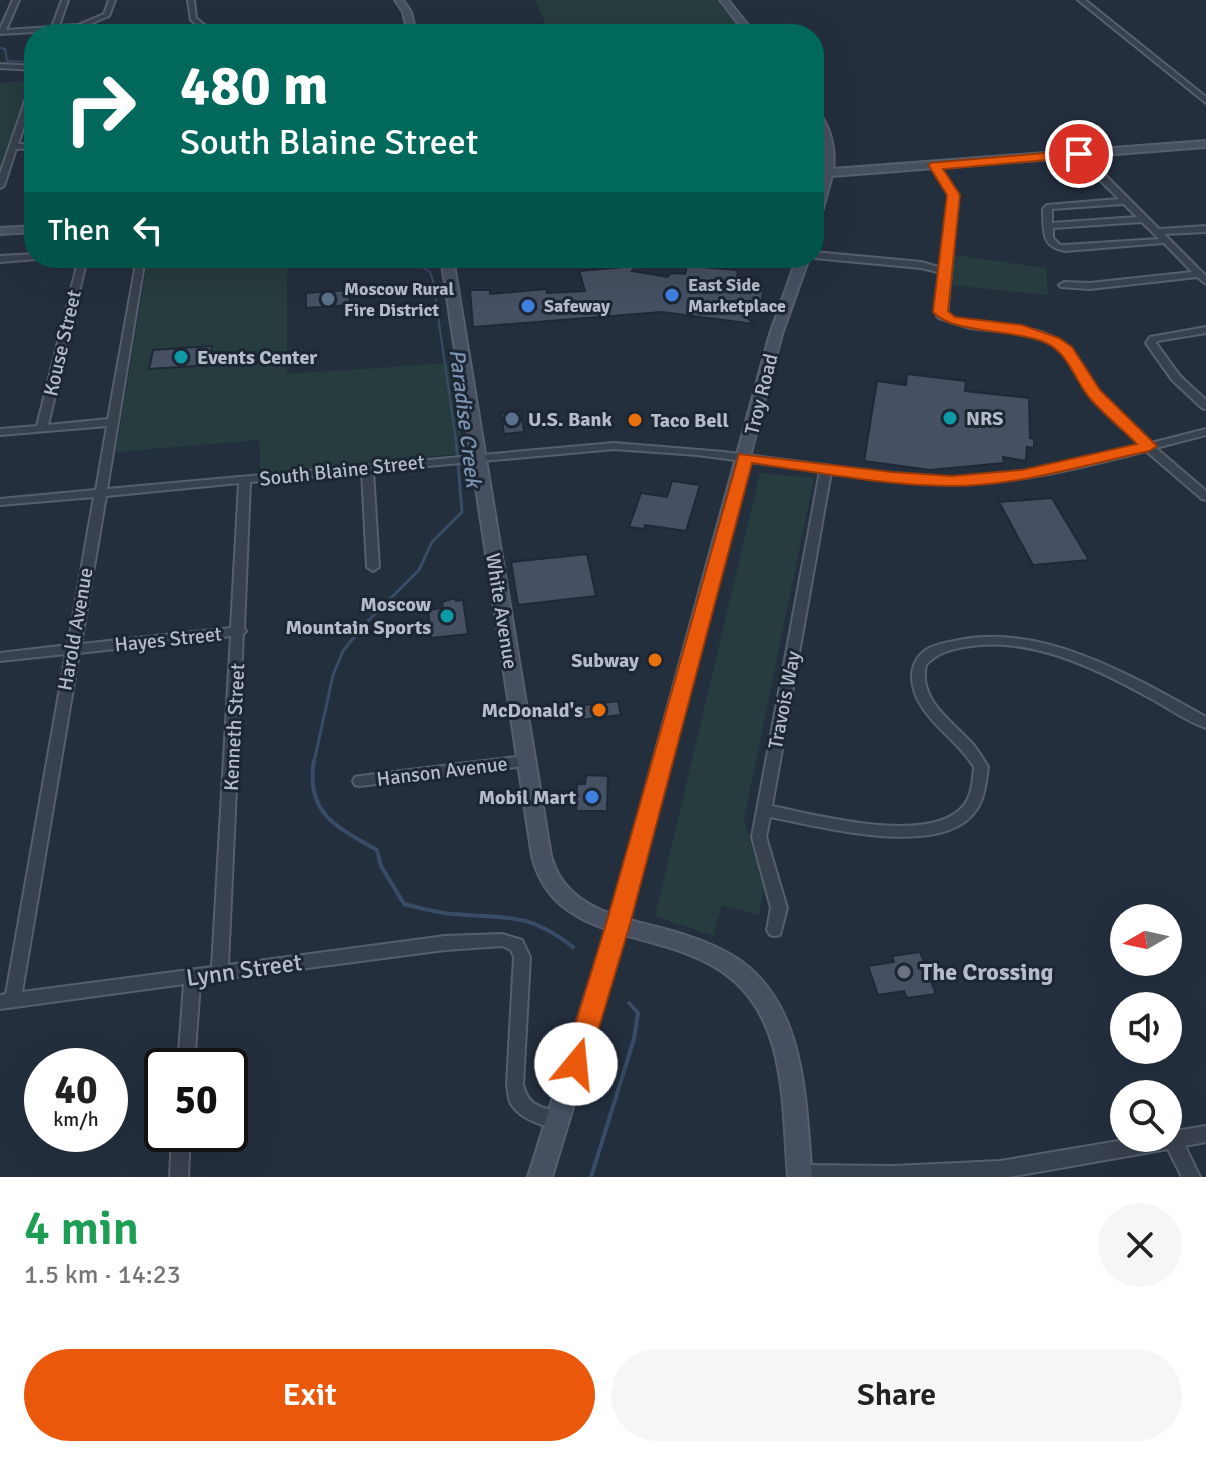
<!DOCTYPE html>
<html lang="en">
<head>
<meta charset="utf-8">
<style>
	:root { --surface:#fff; --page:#f6f6f6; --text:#222; --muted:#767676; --accent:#ea580c }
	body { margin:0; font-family:Signika,sans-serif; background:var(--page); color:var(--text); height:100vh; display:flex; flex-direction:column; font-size:30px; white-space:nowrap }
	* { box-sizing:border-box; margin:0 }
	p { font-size:26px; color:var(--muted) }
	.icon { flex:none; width:44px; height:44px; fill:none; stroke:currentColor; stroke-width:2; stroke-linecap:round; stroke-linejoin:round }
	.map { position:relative; height:1177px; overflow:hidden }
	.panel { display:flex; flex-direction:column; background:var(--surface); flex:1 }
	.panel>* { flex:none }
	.hud { position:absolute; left:24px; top:24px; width:800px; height:244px; border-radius:32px; box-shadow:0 8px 32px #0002; background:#00695c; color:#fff; overflow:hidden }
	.needle { width:52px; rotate:261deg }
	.tools { position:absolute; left:1110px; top:904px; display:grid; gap:16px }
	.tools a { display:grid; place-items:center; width:72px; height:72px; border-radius:50%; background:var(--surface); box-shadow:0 8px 32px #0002; font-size:40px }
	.speed { position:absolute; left:24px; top:1048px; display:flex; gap:16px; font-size:40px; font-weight:700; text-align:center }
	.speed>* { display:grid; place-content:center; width:104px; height:104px; border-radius:50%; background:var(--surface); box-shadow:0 8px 32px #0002; line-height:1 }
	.speed small { font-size:20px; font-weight:400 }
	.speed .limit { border:4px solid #111; border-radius:12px; background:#fff; color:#111 }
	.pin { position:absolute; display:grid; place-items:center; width:68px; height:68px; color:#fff; margin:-34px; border:4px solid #fff; border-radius:50%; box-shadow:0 2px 8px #0007 }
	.me { position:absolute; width:88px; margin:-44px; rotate:17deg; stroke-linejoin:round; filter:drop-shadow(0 0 6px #0008) }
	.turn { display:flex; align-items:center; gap:28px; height:168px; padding:0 24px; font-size:36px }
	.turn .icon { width:104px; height:104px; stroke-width:2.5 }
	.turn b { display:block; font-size:56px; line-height:68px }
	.then { display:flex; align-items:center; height:76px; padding:0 24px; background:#0003; gap:16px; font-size:30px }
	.round { display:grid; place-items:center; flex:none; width:84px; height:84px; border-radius:42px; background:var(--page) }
	.overview { display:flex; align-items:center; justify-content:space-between; height:136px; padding:0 24px }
	h1 { font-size:48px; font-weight:600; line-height:60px; color:#1e9e55 }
	.action { display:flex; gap:16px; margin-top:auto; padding:16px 24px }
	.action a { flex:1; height:92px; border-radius:48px; background:var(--accent); color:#fff; font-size:32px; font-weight:600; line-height:92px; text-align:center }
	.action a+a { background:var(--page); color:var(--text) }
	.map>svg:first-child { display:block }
	.green { fill:#263c3f }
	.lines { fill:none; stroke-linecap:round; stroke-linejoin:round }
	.stream-far2 { stroke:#394c67; stroke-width:2 }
	.stream-far1 { stroke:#394c67; stroke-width:3 }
	.stream { stroke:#394c67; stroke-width:4 }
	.building { fill:#455162; stroke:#1f2835; stroke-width:2 }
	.street-casing { stroke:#565f6c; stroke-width:4 }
	.secondary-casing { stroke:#565f6c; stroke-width:4 }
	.street { fill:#38414e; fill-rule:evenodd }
	.secondary { fill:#465061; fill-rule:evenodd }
	.route { fill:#ea580c; stroke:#983908; stroke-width:2 }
	.shop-dot { fill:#3f7fe0; stroke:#1d2633; stroke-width:3 }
	.service-dot { fill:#5c6f8a; stroke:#1d2633; stroke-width:3 }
	.culture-dot { fill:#0f9aa8; stroke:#1d2633; stroke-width:3 }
	.food-dot { fill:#e8710a; stroke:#1d2633; stroke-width:3 }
	.worship-dot { fill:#6b7280; stroke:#1d2633; stroke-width:3 }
	.labels { text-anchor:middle; stroke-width:6; stroke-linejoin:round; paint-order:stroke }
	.far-poi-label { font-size:18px; font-weight:bold; fill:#b4bcc9; stroke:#1d2633; text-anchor:start }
	.street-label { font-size:20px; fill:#b4bcc9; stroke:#1d2633 }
	.poi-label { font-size:20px; font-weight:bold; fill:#b4bcc9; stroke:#1d2633; text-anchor:start }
	.water-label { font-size:22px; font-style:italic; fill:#7c92b1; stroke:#1d2633 }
	.near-street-label { font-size:24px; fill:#b4bcc9; stroke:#1d2633 }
	.near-poi-label { font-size:24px; font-weight:bold; fill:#b4bcc9; stroke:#1d2633; text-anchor:start }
</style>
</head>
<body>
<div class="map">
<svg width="1206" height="1177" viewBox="0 0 1206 1177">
	<rect width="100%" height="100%" fill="#242f3e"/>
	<path class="green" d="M535 0H716L744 34H550Z
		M30 81 26 92 0 167V83Z
		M954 255 1046 268 1048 295 951 285Z
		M148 258H287V374L450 363 464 453 261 473 259 440 116 452Z
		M760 473 814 478 744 819 764 888 759 915 722 905 713 936 655 916Z"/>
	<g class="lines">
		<path class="stream-far2" d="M0 48 5 49 7 61 34 62
			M408 258 430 272 433 281 456 441"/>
		<path class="stream-far1" d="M314 762 333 675 343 651 362 627 419 570 432 542 462 512 456 439"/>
		<path class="stream" d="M314 760C305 814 337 827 377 850L381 866 404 904C421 908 437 913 454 914 507 919 527 911 573 947
			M591 1177 634 1039 638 1013 629 1003"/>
	</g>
	<path class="building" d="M623 264 636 266 632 271 668 277 671 273 685 274 687 266 738 270 736 285 764 287 762 300 747 301 743 314 754 324 662 312 473 327 470 290H490V294L546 289 547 293 585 291 579 271 623 267Z
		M349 290 350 305 306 308V293Z
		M212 346 210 365 149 369 153 350Z
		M907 374 966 381 965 391 1029 398 1030 438 1034 439V448L1027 447 1026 461 1003 457 1004 463 930 470 864 461 877 381 906 385Z
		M521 411 524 432 504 434 501 413Z
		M672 481 700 485 686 531 645 525 644 529 629 527 641 493 667 497Z
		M1052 498 1089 560 1033 565 999 502Z
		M587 554 596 596 518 605 511 562Z
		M455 598 456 601 463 600 468 634 431 638 428 610 443 608 442 602Z
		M618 701 621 715 579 720 577 706Z
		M586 775 608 776 607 811H576L577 784H585Z
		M920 952 926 967 936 966 940 977 930 978 936 994 907 998 904 991 878 995 868 966 894 962 892 956Z"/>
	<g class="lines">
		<g class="street-casing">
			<path id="street" d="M13 0H19L6 30 52 27 62 0H68L59 26 78 25 104 14 109 0H115L109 16 81 28 58 30 56 34H50L51 31 0 34V29Z
				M188 0H194L196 18 215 34H208L191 20Z
				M1078 0H1085L1206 97V103Z
				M0 64 34 66V70L0 68Z
				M31 84H34V97L18 144H34V148L16 149 4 186 0 188V174Z
				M1076 152H1082L1159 229 1206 226V232L1164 234 1206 276V284L1197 277 1090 289 1061 287 1059 285 1064 282 1090 283 1192 272 1164 243 1065 251C1040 247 1044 229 1043 209L1047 205 1119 199 1076 156ZM1124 204 1137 217 1052 223V209ZM1142 222 1159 239 1065 245H1060L1053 238V228Z
				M932 164H938L958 195 947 315C978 328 1012 322 1044 333 1073 344 1080 369 1097 391 1113 410 1132 427 1151 443L1206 429V435L1156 448 1206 491V500L1202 499 1146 451C1083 467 1019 484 953 484 912 485 871 478 831 472L772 806C817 815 933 847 965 804 972 794 973 779 974 767 957 739 924 722 914 690 909 673 913 657 929 648 939 643 949 642 959 640 1044 623 1134 677 1206 717V728C1185 721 1166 706 1146 696 1093 667 1026 635 964 647 949 650 937 653 926 665 918 698 949 719 969 740 977 748 982 757 988 767 986 781 985 796 977 809 944 861 819 826 770 817L766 837 787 908 780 935 775 936 770 935 767 930 771 908 752 837 820 471 697 455 614 449 373 471 379 567 373 571 367 567 362 472 250 482 244 628 246 631 243 634 228 965 445 936 502 934 522 940 530 957 523 1084C528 1109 545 1107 565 1114L568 1120 565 1126C549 1131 520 1119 511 1104 508 1098 508 1090 507 1084L514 957 511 950 502 946 445 950 200 982 194 1066H178L184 984 0 1009V995L6 994 66 654 0 661V653L68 645 94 497 0 505V499L96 490 107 426 0 435V429L37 426 79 258H87L48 425 108 419 137 258H145L107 489 614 443 724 452 894 474 954 478 986 476 1049 467 1141 446 1092 398 1064 355 1052 344 1027 334 970 328 939 318 937 316 942 273 921 268 814 258V252L921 262 942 268 950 195 931 166ZM239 483 231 628 81 644 106 496ZM231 636 212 967 22 992 79 653Z
				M34 254V258L37 259 0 262V256Z
				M1206 327V333L1157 341 1156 343 1180 376 1206 400V409L1202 408 1172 380 1146 343 1150 337Z
				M525 756 530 757 532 761 530 765 525 766 360 786 355 785 353 781 355 777 360 776Z
				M1206 1126V1142L1185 1146 1200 1177H1182L1168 1149 1009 1177H792L791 1174 794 1168 800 1165 894 1166 1000 1161 1136 1138H1168V1132Z
				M172 1134H190L188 1177H170Z"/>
		</g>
		<g class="secondary-casing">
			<path id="secondary" d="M395 0H403L411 12 416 34H408L403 12Z
				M720 0H728L755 34H746Z
				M814 108 817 109C830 128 836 146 833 169L1206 141V147L832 176 820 219 814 222V201L821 177H814V171L822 170C826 142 814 131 814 108Z
				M34 226V232L0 234V228Z
				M441 258H453L551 856C559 886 582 904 611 914L770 334 797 258H809L782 334 629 920C664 929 702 937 733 956 807 1001 805 1101 812 1177H788C782 1105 788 1012 718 969 690 951 656 944 625 935L552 1177H528L606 929C568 916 542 896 532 856Z"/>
		</g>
		<use href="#street" class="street"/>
		<use href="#secondary" class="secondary"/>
	</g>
	<path class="route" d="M1079 150 1085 154 1083 157 943 169 960 195 948 311 955 317 1022 325 1059 338 1072 347 1100 390 1157 446 1149 451C1084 465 1018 486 951 486 885 486 817 472 752 463L630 924 588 1064 585 1072 576 1075 567 1072 563 1064 606 924 739 454 892 472 952 476 1022 470 1137 444C1121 428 1102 413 1088 396 1074 378 1068 353 1046 343 1015 329 952 334 933 312L947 195 929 166 930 163Z"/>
	<g class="shop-dot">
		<circle cx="672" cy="295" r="8"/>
		<circle cx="528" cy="306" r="8"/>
		<circle cx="592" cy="797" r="8"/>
	</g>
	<g class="service-dot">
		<circle cx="328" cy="299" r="8"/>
		<circle cx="512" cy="419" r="8"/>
	</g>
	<g class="culture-dot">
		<circle cx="181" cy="357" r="8"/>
		<circle cx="950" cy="418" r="8"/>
		<circle cx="447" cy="616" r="8"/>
	</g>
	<g class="food-dot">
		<circle cx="635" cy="420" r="8"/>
		<circle cx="655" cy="660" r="8"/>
		<circle cx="599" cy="710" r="8"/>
	</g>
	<circle class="worship-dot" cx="904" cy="972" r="8"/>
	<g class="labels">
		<g class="far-poi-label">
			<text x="688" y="291">East Side<tspan x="688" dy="21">Marketplace</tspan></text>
			<text x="344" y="295">Moscow Rural<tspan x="344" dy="21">Fire District</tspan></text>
			<text x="544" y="312">Safeway</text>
		</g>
		<g class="street-label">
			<text transform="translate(62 343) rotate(-77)" y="7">Kouse Street</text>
			<text transform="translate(761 394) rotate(-76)" y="7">Troy Road</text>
			<text transform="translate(342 470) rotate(-6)" y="7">South Blaine Street</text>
			<text transform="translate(502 611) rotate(81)" y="7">White Avenue</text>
			<text transform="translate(75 629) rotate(-80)" y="7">Harold Avenue</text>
			<text transform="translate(168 639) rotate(-6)" y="7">Hayes Street</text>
			<text transform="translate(784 700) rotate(-79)" y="7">Travois Way</text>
			<text transform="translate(234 727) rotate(-87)" y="7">Kenneth Street</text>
			<text transform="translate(442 771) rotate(-7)" y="7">Hanson Avenue</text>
		</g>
		<g class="poi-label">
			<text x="197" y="364">Events Center</text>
			<text x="966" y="425">NRS</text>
			<text x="528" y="426">U.S. Bank</text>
			<text x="651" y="427">Taco Bell</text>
			<text x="431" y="611" text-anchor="end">Moscow<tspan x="431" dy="23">Mountain Sports</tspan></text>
			<text x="639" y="667" text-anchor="end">Subway</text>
			<text x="583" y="717" text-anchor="end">McDonald's</text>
			<text x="576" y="804" text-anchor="end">Mobil Mart</text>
		</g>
		<g class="water-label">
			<text transform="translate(466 418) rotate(83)" y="8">Paradise Creek</text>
		</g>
		<g class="near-street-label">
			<text transform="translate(244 970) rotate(-8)" y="8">Lynn Street</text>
		</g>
		<g class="near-poi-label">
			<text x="920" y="980">The Crossing</text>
		</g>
	</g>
</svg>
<div class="tools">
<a><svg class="needle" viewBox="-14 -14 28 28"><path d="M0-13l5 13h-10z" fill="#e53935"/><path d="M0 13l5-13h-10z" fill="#767676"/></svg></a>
<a><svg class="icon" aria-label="sound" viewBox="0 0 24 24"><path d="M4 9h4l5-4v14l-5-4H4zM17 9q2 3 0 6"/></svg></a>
<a><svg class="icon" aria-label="search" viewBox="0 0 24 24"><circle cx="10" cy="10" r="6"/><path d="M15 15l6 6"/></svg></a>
</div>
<div class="speed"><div>40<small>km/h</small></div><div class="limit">50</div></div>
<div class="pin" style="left:1079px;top:154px;background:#d93025"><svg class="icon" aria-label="arrive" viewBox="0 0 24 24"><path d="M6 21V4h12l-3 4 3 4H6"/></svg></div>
<svg class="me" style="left:576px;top:1064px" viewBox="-20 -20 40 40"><circle r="19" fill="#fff"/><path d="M0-13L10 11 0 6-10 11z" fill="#ea580c"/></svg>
<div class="hud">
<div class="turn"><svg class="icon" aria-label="right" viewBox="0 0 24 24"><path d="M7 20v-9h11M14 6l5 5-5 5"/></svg><div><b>480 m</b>South Blaine Street</div></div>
<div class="then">Then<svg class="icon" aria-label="left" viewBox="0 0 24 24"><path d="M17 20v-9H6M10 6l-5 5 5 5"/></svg></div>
</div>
</div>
<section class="panel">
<div class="overview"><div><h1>4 min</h1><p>1.5 km · 14:23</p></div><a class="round"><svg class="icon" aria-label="close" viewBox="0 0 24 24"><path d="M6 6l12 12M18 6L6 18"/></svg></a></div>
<div class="action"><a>Exit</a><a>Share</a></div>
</section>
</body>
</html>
